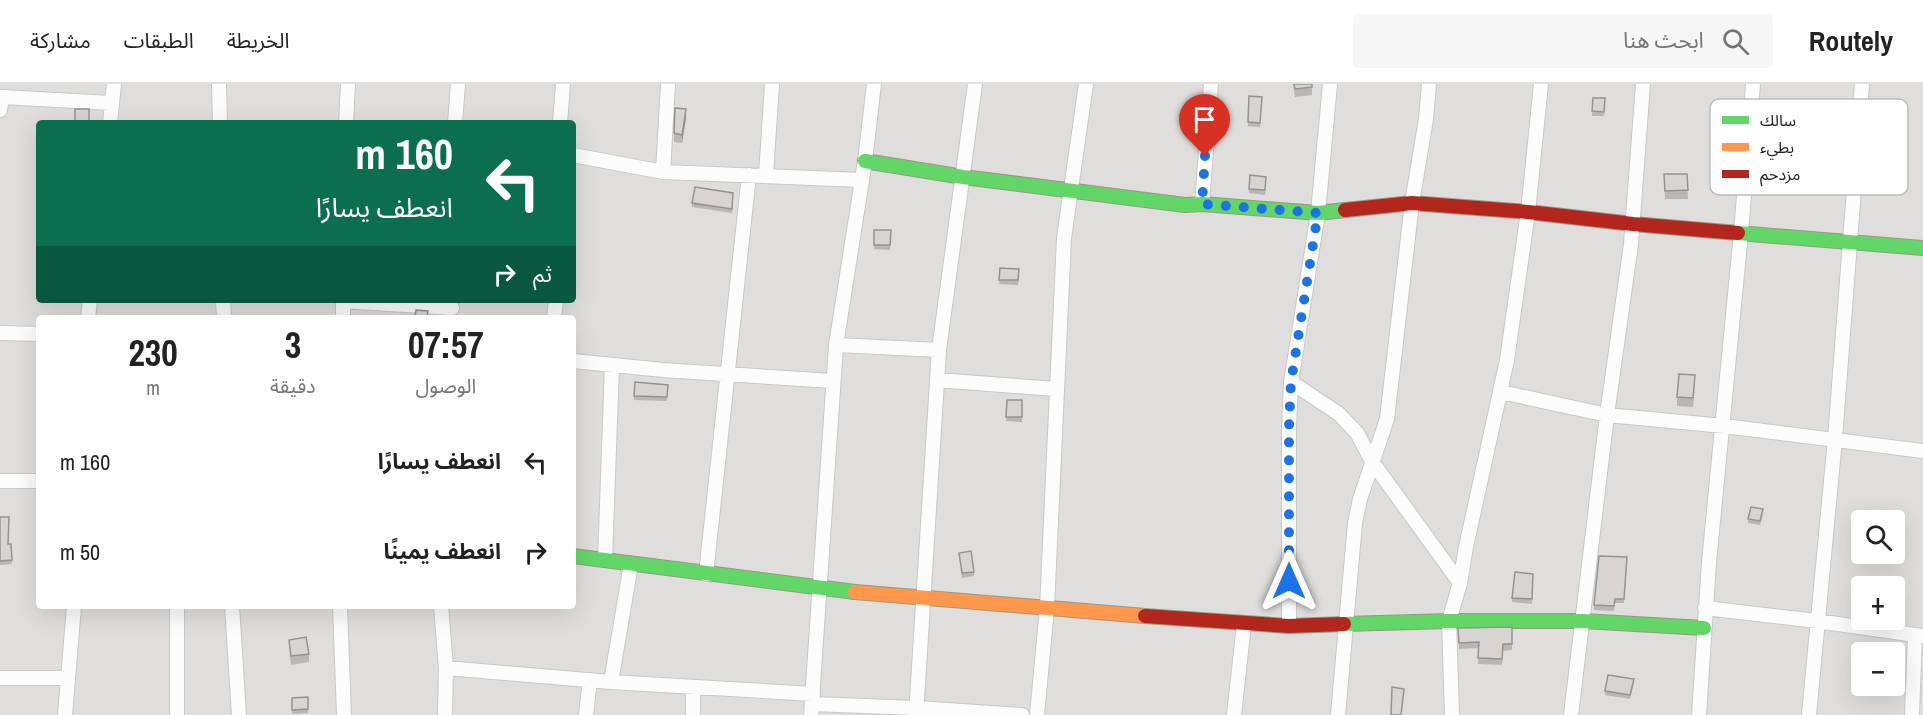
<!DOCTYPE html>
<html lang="ar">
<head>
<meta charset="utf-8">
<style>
	:root { --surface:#fff; --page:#f6f6f6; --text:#222; --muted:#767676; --line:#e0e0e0 }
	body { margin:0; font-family:"Archivo Narrow","Noto Sans Arabic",sans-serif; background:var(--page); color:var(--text); direction:rtl; height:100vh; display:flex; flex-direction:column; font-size:22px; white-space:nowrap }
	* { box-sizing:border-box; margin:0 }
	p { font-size:20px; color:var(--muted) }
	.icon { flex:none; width:33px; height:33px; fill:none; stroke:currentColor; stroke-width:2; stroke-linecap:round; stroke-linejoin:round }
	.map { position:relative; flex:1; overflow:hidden; direction:ltr }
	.details { position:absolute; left:36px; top:231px; width:540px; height:294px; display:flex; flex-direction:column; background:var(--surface); border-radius:6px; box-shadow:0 6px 24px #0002; direction:rtl }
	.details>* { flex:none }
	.guide { position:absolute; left:36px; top:36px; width:540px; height:183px; border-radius:6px; box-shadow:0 6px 24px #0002; direction:rtl; background:#0b6e4f; color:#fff; overflow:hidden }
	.tools { position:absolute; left:1851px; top:426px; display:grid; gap:12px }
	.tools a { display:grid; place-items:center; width:54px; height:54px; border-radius:6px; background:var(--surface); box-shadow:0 6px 24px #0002; font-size:30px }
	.pin { position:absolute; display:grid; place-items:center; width:51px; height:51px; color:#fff; margin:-62px -26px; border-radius:50% 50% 50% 0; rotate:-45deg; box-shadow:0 0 6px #0007 }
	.pin .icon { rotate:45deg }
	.me { position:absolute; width:66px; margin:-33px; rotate:0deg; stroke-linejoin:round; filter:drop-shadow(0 0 4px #0008) }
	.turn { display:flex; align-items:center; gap:21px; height:126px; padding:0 24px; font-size:27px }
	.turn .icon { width:78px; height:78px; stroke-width:2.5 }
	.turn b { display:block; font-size:42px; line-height:51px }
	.then { display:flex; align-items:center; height:57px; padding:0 24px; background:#0003; gap:12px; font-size:22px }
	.eta { display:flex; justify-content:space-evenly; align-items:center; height:102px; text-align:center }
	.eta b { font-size:36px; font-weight:800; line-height:42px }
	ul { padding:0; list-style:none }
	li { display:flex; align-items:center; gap:18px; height:90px; padding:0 24px }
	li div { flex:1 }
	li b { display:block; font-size:22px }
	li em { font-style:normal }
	header { display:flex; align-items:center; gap:36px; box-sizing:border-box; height:84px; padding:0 30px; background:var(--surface); border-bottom:2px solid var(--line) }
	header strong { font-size:28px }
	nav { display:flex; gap:33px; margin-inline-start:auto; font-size:21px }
	.search { width:420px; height:54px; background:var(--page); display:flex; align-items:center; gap:15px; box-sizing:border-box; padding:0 21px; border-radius:6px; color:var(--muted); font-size:22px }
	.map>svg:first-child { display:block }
	.residential { fill:#dfdedc; fill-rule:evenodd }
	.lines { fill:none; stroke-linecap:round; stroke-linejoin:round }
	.street-casing { stroke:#c9c8c7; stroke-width:16 }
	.fast-casing { stroke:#999a82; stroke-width:16 }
	.slow-casing { stroke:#999a82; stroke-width:16 }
	.jam-casing { stroke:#999a82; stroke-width:16 }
	.street { stroke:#fdfcfc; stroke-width:14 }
	.fast { stroke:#63d668; stroke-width:14 }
	.slow { stroke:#ff974d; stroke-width:14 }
	.jam { stroke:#b3261e; stroke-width:14 }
	.wall { fill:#b9b6b5 }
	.shaded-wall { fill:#969493 }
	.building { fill:#d7d4d2; stroke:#969493; stroke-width:1.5 }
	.route { stroke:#1a73e8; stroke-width:10; stroke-dasharray:0 18 }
	.key { fill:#fff; stroke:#bdbdbd; stroke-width:1.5 }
	.key-label { font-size:16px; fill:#222 }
</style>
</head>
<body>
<header>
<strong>Routely</strong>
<div class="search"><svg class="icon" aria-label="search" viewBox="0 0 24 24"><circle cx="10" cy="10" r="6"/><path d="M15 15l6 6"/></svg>ابحث هنا</div>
<nav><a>الخريطة</a><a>الطبقات</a><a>مشاركة</a></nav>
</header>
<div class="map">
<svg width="1923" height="631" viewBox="0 0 1923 631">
	<rect width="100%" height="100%" fill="#f0eeeb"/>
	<path class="residential" d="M0 0H1923V631H0ZM39 39H573V216H39ZM39 234H573V522H39ZM1862 436H1894V470H1862ZM1862 502H1894V536H1862ZM1862 568H1894V602H1862Z"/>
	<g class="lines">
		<g class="street-casing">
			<path id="street" d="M219 0 220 39
				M0 26 2 13 111 19
				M110 39 114 0
				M346 39 348 0
				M455 39 458 0
				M560 39 563 0
				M573 71 663 88 862 96
				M663 88 668 0
				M766 91 772 0
				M1202 120 1211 0
				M223 216 224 234
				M343 217 452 224
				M88 234 90 216
				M343 234V216
				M554 234 556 216
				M0 249 39 250
				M836 261 939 266
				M573 277 663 286 832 297
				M937 296 1056 305
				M1291 298 1339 330 1357 349 1373 379 1460 499
				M1501 308 1607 331 1724 342 1923 367
				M0 397H39
				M605 476 612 281
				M706 490 749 91
				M232 522 239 631
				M340 522 344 631
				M441 522 446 584 445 631
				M1705 524 1817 537 1923 552
				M1289 542V343L1291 298 1318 129 1330 0
				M446 584 611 598 813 610
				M0 594H68
				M611 598 631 480
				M812 620 917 624 1022 631
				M65 631 74 522
				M177 631V522
				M586 631 590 596
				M693 631V603
				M811 631 836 261 865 77 874 0
				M916 631 939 266 975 0
				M1037 631 1047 524 1064 154 1086 0
				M1234 631 1244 540
				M1338 631 1355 439 1360 415 1387 335 1412 119 1426 35 1429 0
				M1452 631 1449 537 1460 499 1466 463 1507 276 1528 128 1541 0
				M1571 631 1607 331 1631 160 1643 0
				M1699 631 1709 478 1741 149 1753 0
				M1809 631 1835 355 1862 0
				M1912 631 1915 552H1923"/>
		</g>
		<g class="fast-casing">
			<path id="fast" d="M865 77 963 93 1185 121 1202 120 1318 129 1345 126
				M1738 149 1923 164
				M573 472 855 508
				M1344 540 1449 537H1583L1704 544"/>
		</g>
		<g class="slow-casing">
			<path id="slow" d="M855 508 1145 532"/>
		</g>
		<g class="jam-casing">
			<path id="jam" d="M1345 126 1412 119 1528 128 1633 140 1738 149
				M1145 532 1289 542 1344 540"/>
		</g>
		<use href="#street" class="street"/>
		<use href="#fast" class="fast"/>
		<use href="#slow" class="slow"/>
		<use href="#jam" class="jam"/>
	</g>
	<path class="wall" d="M1293 0H1312V11L1295 13Z
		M1249 12 1262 13 1260 43 1248 42Z
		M1593 14H1605L1604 32H1592Z
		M686 34 682 59 674 58V49Z
		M1664 90H1687L1688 115H1665Z
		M1266 97 1265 111 1249 109V105Z
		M733 109 732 129 692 123V119Z
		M874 146H891L890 166 874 165Z
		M1000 184 1019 189 1018 201 999 200Z
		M635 298 668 301 667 317 634 316Z
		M1695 300 1693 323 1677 322V313Z
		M1007 316H1022V338L1006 337Z
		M1763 430 1760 441 1748 439V435Z
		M0 433 8 460H11L12 480 0 481Z
		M959 469 974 488V492L962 494Z
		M1627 478 1624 519H1615L1614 527 1594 526V521Z
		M1533 490 1532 520 1512 518V514Z
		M1512 543V566L1503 567 1502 581 1478 580 1479 564 1459 565 1458 544Z
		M289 556 309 570V578L291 581 289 564Z
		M1634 599 1630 615 1605 611V607Z
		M308 613V629L292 630V614Z"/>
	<path class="shaded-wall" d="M686 25V34L682 59V51Z"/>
	<path class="building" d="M1294 0H1312V3L1295 5Z
		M1249 12 1262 13 1260 39 1248 38Z
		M1593 14H1605L1604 28 1592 27Z
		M675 24 686 25 682 51 674 49Z
		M75 25H89V38H75Z
		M1664 90H1687L1688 106 1665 107Z
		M1250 91 1266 93 1265 106 1249 105Z
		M695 103 733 109 732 125 692 119Z
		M874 146H891L890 161H874Z
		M1000 184 1019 185 1018 196H999Z
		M416 226 428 227 427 234 415 233Z
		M1679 290 1695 291 1693 314 1677 313Z
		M635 298 668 301 667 313 634 312Z
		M1007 316H1022V333H1006Z
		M1751 423 1763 425 1760 437 1748 435Z
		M0 433H9L8 460H11L12 476 0 477Z
		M971 467 974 488 962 489 959 469Z
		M1599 472 1627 473 1624 515H1615L1614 522 1594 521Z
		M1515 488 1533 490 1532 515 1512 514Z
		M1512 543V560H1503L1502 575 1478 574 1479 558 1459 559 1458 544Z
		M306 553 309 570 291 572 289 556Z
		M1608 591 1634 595 1630 611 1605 607Z
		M1392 603 1404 605 1401 631H1391Z
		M308 613V625L292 626V614Z"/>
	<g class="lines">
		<path class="route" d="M1205 72 1202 120 1318 129 1291 298 1289 343V497"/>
	</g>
	<rect x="1710" y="15" width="198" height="96" rx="9" class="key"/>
	<rect x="1722" y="32" width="27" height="8" fill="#63d668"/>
	<rect x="1722" y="59" width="27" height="8" fill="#ff974d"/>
	<rect x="1722" y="86" width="27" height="8" fill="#b3261e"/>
	<g class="key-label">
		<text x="1760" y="42">سالك</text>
		<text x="1760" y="69">بطيء</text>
		<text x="1760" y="96">مزدحم</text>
	</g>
</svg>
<div class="tools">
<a><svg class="icon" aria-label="search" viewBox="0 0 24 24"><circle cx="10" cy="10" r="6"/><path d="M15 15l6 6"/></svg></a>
<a>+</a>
<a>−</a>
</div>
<div class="pin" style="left:1205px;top:72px;background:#d93025"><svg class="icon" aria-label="arrive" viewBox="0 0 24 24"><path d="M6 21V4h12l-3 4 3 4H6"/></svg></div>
<svg class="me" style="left:1289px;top:497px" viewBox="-20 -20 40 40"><path d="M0-17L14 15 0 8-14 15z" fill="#1a73e8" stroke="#fff" stroke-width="4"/></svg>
<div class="guide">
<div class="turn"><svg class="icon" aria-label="left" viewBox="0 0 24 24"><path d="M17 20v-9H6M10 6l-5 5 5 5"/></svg><div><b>160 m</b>انعطف يسارًا</div></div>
<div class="then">ثم<svg class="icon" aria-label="right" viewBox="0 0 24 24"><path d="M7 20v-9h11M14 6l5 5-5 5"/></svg></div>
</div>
<section class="details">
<div class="eta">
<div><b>07:57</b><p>الوصول</p></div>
<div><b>3</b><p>دقيقة</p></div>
<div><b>230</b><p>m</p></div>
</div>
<ul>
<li><svg class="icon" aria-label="left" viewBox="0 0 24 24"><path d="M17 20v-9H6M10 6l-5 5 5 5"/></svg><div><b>انعطف يسارًا</b></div><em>160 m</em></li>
<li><svg class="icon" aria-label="right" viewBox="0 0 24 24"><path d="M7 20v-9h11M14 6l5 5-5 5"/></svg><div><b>انعطف يمينًا</b></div><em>50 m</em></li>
</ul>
</section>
</div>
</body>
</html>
